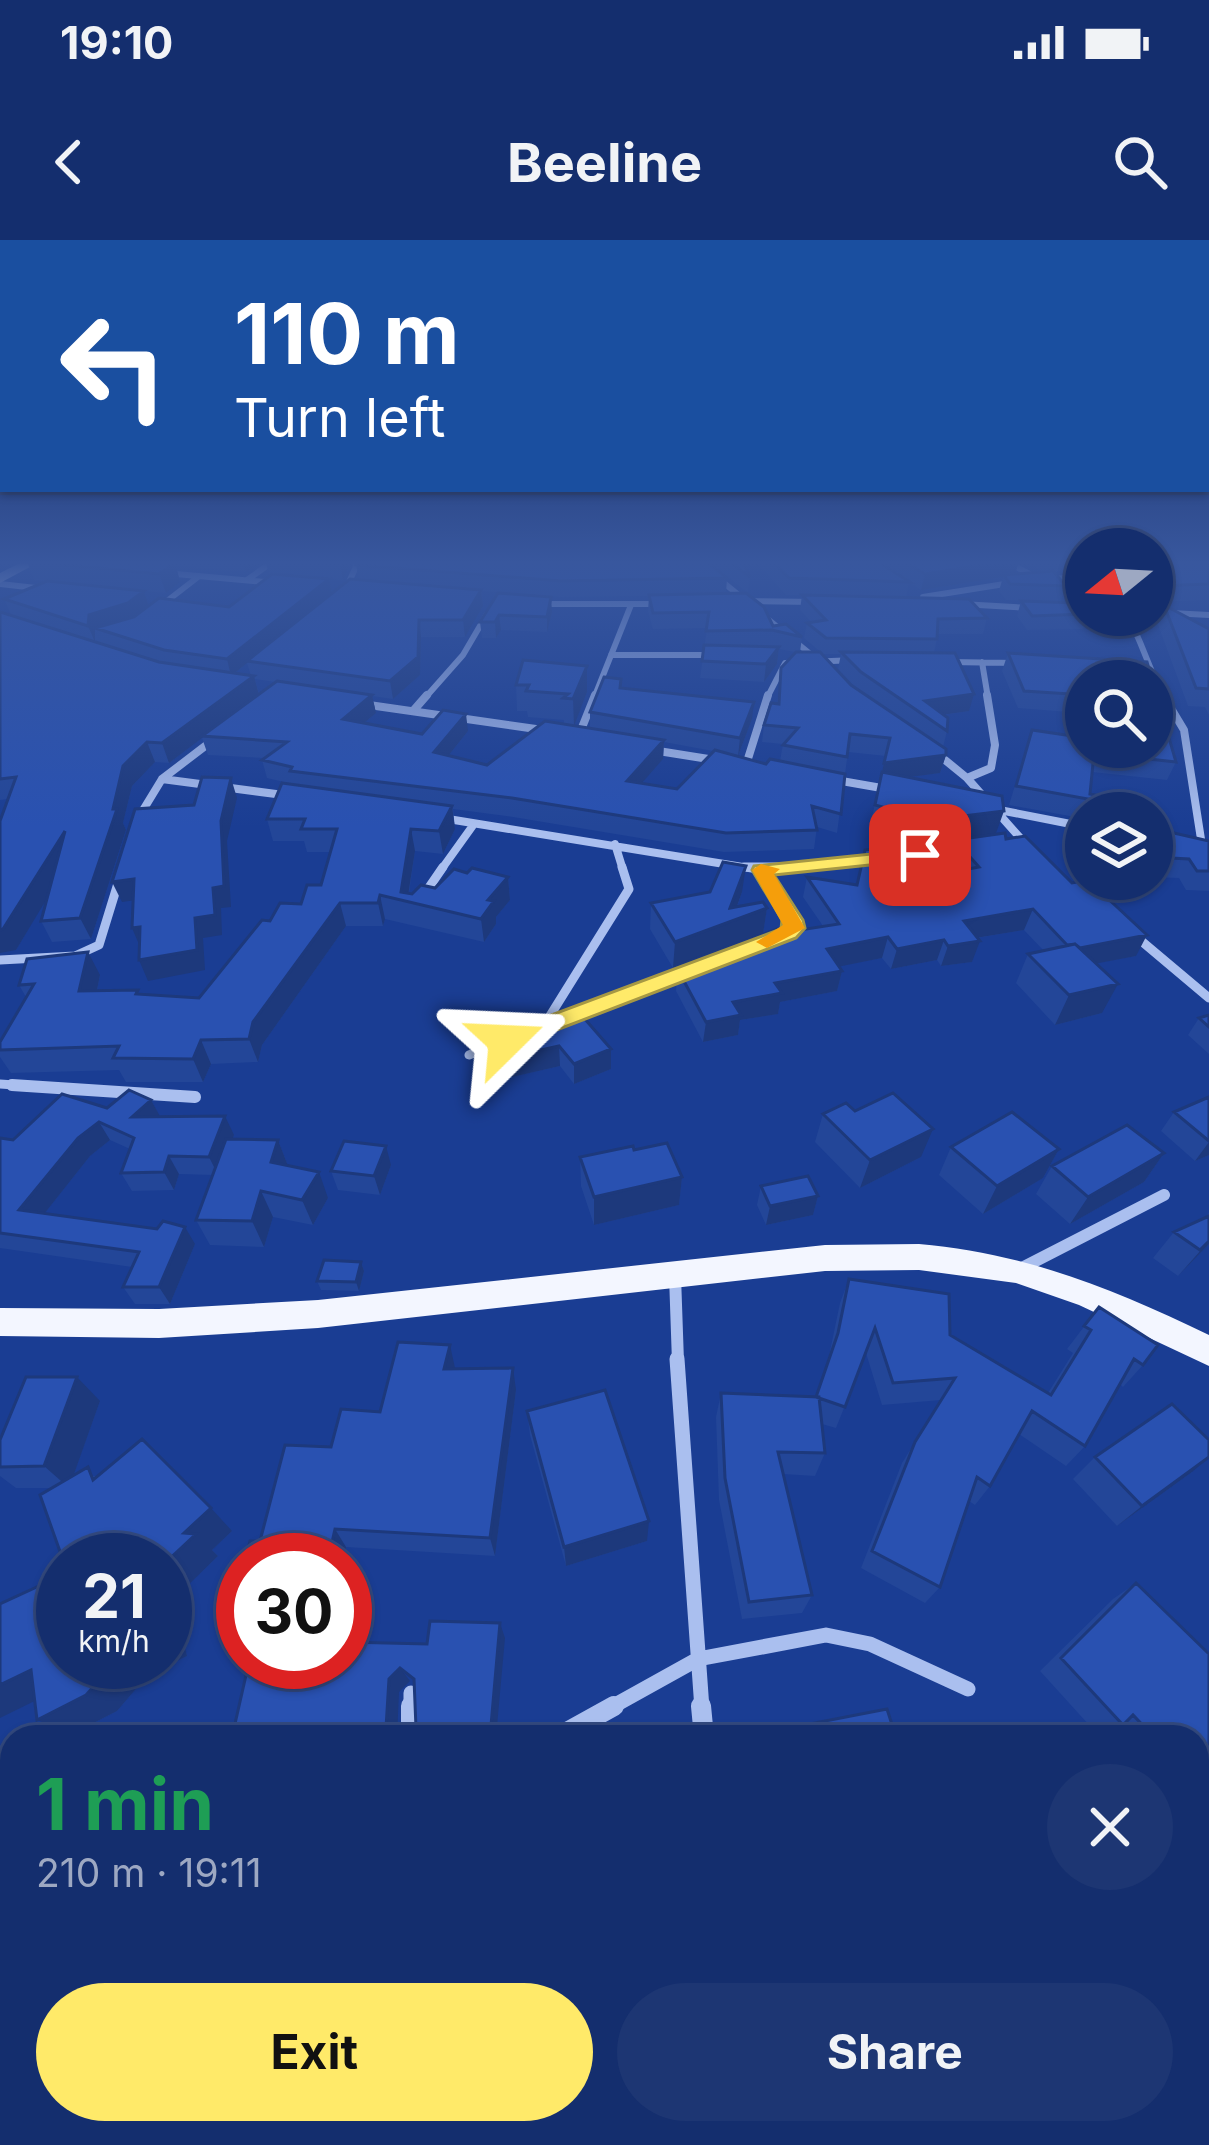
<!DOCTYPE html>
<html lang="en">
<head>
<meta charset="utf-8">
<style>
	:root { --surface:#142e6e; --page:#1d3673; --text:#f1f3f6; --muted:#9da8c2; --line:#334a81; --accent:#ffea69 }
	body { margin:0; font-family:Inter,sans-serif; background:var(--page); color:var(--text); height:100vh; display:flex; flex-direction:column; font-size:45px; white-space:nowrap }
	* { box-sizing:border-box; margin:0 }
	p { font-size:39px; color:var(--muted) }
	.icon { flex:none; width:66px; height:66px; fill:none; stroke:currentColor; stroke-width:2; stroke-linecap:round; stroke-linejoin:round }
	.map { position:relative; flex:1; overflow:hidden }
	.panel { position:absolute; left:0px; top:1485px; width:1209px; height:420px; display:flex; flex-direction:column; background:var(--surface); border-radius:36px 36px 0 0; box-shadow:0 3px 9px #0004,0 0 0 3px var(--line) }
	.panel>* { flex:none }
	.banner { position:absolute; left:0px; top:0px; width:1209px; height:252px; box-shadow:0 3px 9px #0004,0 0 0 3px var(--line); background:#1a4fa0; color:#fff; overflow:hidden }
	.needle { width:78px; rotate:252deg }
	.fabs { position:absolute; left:1065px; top:288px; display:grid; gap:24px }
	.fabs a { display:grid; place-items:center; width:108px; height:108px; border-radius:50%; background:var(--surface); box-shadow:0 3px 9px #0004,0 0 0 3px var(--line); font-size:60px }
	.speed { position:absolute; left:36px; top:1293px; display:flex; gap:24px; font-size:60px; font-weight:700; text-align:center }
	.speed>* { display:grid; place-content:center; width:156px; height:156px; border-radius:50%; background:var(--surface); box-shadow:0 3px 9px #0004,0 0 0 3px var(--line); line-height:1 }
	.speed small { font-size:30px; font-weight:400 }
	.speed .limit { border:18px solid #d22; background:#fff; color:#111 }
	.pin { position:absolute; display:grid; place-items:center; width:102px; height:102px; color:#fff; margin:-51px; border-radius:24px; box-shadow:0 6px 18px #0006 }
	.me { position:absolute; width:132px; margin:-66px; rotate:69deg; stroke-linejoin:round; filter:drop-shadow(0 0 9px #0008) }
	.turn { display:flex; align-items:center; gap:42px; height:252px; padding:0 36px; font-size:54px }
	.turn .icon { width:156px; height:156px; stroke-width:2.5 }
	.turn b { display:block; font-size:84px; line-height:102px }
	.round { display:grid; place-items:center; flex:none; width:126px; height:126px; border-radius:63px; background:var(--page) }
	.headline { display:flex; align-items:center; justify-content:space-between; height:204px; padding:0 36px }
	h1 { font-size:72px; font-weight:700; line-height:90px; color:#1e9e55 }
	.button { display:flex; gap:24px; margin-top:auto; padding:24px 36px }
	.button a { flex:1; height:138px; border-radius:72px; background:var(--accent); color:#111; font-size:48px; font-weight:700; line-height:138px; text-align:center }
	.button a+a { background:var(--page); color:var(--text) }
	.status { display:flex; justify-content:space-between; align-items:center; height:84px; padding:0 60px; background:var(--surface); direction:ltr }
	.status svg { height:33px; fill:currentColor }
	header { display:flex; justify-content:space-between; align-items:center; height:156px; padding:0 36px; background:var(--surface); font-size:54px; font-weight:700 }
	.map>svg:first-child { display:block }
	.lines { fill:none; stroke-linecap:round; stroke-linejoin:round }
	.minor-far5 { stroke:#aabfef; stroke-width:6 }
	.minor-far4 { stroke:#aabfef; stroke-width:8 }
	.minor-far3 { stroke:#aabfef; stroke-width:9 }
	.minor-far2 { stroke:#aabfef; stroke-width:12 }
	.minor-far1 { stroke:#aabfef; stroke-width:15 }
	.minor { stroke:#aabfef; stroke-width:20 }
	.primary { fill:#f3f6ff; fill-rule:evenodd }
	.wall { fill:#234698; fill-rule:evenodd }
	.shaded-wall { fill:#1d397c }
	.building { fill:#2951b1; stroke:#1d397c; stroke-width:3 }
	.route { fill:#ffea69; stroke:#a69844; stroke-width:3 }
	.slow { fill:#f59e0b }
</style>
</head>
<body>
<div class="status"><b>19:10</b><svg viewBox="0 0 49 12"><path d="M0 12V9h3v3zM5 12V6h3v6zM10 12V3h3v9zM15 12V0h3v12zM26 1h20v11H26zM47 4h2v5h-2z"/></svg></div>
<header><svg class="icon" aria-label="back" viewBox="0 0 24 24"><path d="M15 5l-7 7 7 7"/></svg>Beeline<svg class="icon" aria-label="search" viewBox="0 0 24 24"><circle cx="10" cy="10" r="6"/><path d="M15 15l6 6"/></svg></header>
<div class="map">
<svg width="1209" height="1905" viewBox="0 0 1209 1905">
	<rect width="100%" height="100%" fill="#1a3d93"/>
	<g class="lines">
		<path class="minor-far5" d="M696 320 820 422
			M1003 320 1039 339
			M165 333 276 343
			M247 340 275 320
			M1043 340 1086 336
			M0 344 45 349
			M344 353 359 320
			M923 357 1017 342
			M745 361 815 362
			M535 364H665
			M961 364 1031 368
			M158 368 198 337
			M1152 372 1209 375
			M1127 375C1143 403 1149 431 1165 458
			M611 415H718
			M948 422 1017 423
			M982 422 988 458
			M425 458 463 415 487 374
			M594 458 631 365
			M767 458 785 423 855 420"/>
		<path class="minor-far4" d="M1163 455 1184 490 1203 612
			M362 464 550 491
			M413 471 427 455
			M579 495 595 455
			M652 510 721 521
			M934 511 967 538 1022 600 1012 602
			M746 525 768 455
			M967 538 991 528 995 505 987 455
			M162 539 291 556
			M830 539 893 550
			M989 568 1086 587
			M442 578 761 630 879 619
			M137 580 162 539 217 497
			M615 604 623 630
			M899 617 962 611
			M441 630 474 584"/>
		<path class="minor-far3" d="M744 627H790
			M761 630 794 688 775 698
			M421 659 443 627
			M1133 694 1209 758
			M0 720 75 716 99 705 119 640
			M568 777 689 732
			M543 787 629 649 622 627
			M469 815 515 797
			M0 844 57 848"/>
		<path class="minor-far2" d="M12 845 195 857
			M1018 1030 1164 955
			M675 1036 678 1122"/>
		<path class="minor-far1" d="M677 1119 702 1469
			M411 1453V1469
			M608 1469 698 1419 826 1395 870 1404 968 1449"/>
		<path class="minor" d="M411 1466V1497
			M701 1466 704 1497
			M558 1497 614 1466
			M1197 1824H1209
			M0 1867 12 1868
			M505 1893 591 1900 670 1893
			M770 1893 772 1905"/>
		<path class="primary" d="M26 320H43L0 343V333Z
			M919 1004C1025 1013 1114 1049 1209 1095V1126L1079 1065 1016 1043 919 1030 825 1031 318 1088 159 1098 0 1096V1068L159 1069 318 1060 825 1005Z"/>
	</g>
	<path class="wall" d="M29 320H264L246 332 176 326 180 342 166 353 144 351 149 366 229 367 314 337 269 334 265 320H351L343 340 329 339 332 354 359 340 356 325 727 338 726 353 773 386 802 397 800 412 857 449 838 429 841 414H823L804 398 807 383 811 382 800 370 802 355H786L755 320H1019L1015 334 1044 332 1020 320H1086V355L1068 345 1073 331 1053 332 1066 346 1060 362 1006 360 999 351 1003 337 921 350 909 342 906 358 987 378 983 394H938L934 413 969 471 943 475 947 491 943 507 946 515 940 533 908 537 1006 599 1136 716 1096 723 1102 773 1055 785 1016 743 1028 714 1044 711 1024 690 977 698 972 722 941 726 937 720 891 729 882 718 839 726 842 731 837 751 780 762 778 774 740 780 738 795 703 802 676 751 678 730 683 729 684 724 673 728 650 689 651 663 742 652 737 667 767 668 763 694 781 693 823 686 803 657 807 637 857 645 958 631 948 620 954 602 924 606 869 590 886 516 848 512 837 593 817 587 814 609 724 612 513 577 453 569 455 589 443 614 415 611 409 653 435 648 467 633 508 637 510 660 496 677V684L484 702 385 679 383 686H346L262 805 258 822 211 824 203 842H126L119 830 11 833 0 817V802L26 757 19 745 100 735 97 751 199 758 270 681 301 664 321 645 330 612H307L304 601H273L267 579 292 544 267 538 262 520 264 518 208 515 202 498 169 523 155 522 132 546 123 583 126 590 91 699 52 702 41 681 46 659 16 710 8 559 0 560V372L11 375 4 359 47 341 34 340 27 321ZM482 351 561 357 649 356 648 371 653 389 707 388 700 438 764 442 777 424 779 409 795 412 781 428 777 464 764 485 762 502 783 504 780 521 766 524 738 516 752 479 621 449 590 472V488L574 485 587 452 523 420 516 445 517 471H527L528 477 564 480V484L487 525 449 515 468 491 422 494 364 483 376 473 372 456 393 459 420 435 421 397H465L483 366ZM247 423 251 436 235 433ZM255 439 275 442 259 454ZM664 502 713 511 677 549 641 543 663 519Z
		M706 320H742L750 337 748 353Z
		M1152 320H1209V360L1152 362Z
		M498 353 552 372 547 392 501 390 496 398H482L480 382Z
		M1021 361 1086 371V375H1088L1083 389 1027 390 1017 376Z
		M1164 365 1209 389V475L1205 467 1188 466 1157 382Z
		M1008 413 1147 422 1176 522 1167 540 1092 532 1090 554 1148 573H1086V579L1009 565 1032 490 1080 497 1081 473 1018 468 1002 431ZM1086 441 1152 507H1086Z
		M1152 588 1209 601V651L1186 650 1179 638 1152 637Z
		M1209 775V814L1188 795 1199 778Z
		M537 785 611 829 574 844 560 826 512 837 502 812 500 792Z
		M1209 857V915L1195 921 1161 891 1174 872Z
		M151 860 160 877 234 895 232 899 278 900 288 926 328 958 313 985 273 977 264 1007 210 1005 196 980 213 935 179 934 174 950 132 951 121 933 130 909 110 900 90 916 44 974 195 1004 170 1064H135L123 1047 132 1027 0 1008V898L13 900 107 868Z
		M855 871 921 917 860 948 815 902 823 874Z
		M951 907 1059 909 1043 938 983 974 939 935Z
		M634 910 682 937 679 965 594 985 581 946 580 917Z
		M1164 913 1144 942 1070 984 1036 954 1052 926Z
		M391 925 380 955 338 950 331 931Z
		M761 946 818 956 813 975 766 985 757 965Z
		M1209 973V1004L1178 1036 1153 1018 1174 992 1205 978Z
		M361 1022 364 1031 359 1051 321 1050 317 1041Z
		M849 1039 950 1095 1048 1153 1073 1113 1067 1109 1099 1067 1143 1125 1123 1147 1120 1144 1085 1206 1066 1226 1019 1194 990 1246 975 1265 969 1261 940 1347 925 1363 861 1328 902 1223 941 1160 882 1165 866 1113 836 1188 822 1184 825 1213 815 1236 783 1234 812 1355 802 1373 742 1379 719 1260 716 1177 721 1153 815 1157 829 1116 840 1063Z
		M455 1128 516 1150 495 1316 346 1307 344 1320H245L331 1207 380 1172Z
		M100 1161 73 1236H98L232 1291 212 1310 218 1316 174 1359 187 1416 147 1436 117 1471 72 1494 35 1461 0 1364 165 1422 52 1248H16L0 1236V1200Z
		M527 1171 647 1301 566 1326 530 1195Z
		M1095 1217 1192 1232 1117 1286 1073 1239Z
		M1136 1343 1209 1414V1566L1197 1569V1497H1119L1112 1490 1099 1496 1040 1431 1113 1359Z
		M860 1893H1023L1025 1894 1028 1905H861Z
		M1172 1893H1197L1186 1900 1173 1895Z"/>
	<path class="shaded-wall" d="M242 320H264L246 332Z
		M342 320H351L343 340 340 324Z
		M1013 320H1019L1015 335 921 350 925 334Z
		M175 323 180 342 166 353 159 334Z
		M329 339 332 354 231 436 227 419Z
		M481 350 483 366 465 397 463 380Z
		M144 351 149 367 133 379 95 388V402L88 386 89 375Z
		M551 357 552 372 547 392V377Z
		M499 375 501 390 496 398 495 382Z
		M419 380 421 397 420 435 393 459 390 441Z
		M779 407 777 424 764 442 766 424Z
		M587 426V452L574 486 573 459Z
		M254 436 259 455 169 523 162 503Z
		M974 454 969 471 927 477 925 461Z
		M372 455 376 473 347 497 343 479Z
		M754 462 752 479 738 516 740 498Z
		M466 474 468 491 437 530 434 512Z
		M664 500 663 519 627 560V541Z
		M147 502 155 522 132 546 123 583 126 590 91 699 80 678 113 569 123 526Z
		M946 515 940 533 880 541 884 523Z
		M231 538 237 558 227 601 231 667 221 668 222 695 203 698 205 730 148 741 139 720 195 678 213 648 221 581Z
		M452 566 455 589 443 614 439 591Z
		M1004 571 995 596 924 606 931 580Z
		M411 589 415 611 407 662 401 652Z
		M65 591 75 612 16 710 0 713V690Z
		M746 626 742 652 732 680 767 668 763 694 673 728 675 702 730 668Z
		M508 637 510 660 496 677V684L484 702 481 679 488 660Z
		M134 639 143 659 122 662 112 642Z
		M380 655 385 679 383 686 378 663Z
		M340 663 346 686 262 805 258 822 249 799 253 782Z
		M1033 669 1024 690 957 701 964 681Z
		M140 687 141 709 132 688Z
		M1147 695 1136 716 1062 730 1071 709Z
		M888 697 882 718 822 730 827 709Z
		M944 700 937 720 891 729 897 709Z
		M980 701 972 722 941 726 948 706Z
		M88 712 100 735 92 775 79 751Z
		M842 731 837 751 780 762 778 774 740 780 738 795 703 802 706 782 733 762 775 743Z
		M1118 744 1102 773 1055 785 1069 755Z
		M201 800 211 824 203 842 193 819Z
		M559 806 560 826 512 837 510 817Z
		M611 809V829L574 844V824Z
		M151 860 161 878 132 877Z
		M225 876 234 895 218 935 209 917Z
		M99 882 110 900 90 916 33 988 19 970 78 898Z
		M933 889 921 917 860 948 870 920Z
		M278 900 288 926 271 922Z
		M1209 902V915L1195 921Z
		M386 906 391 925 380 955 374 936Z
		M1059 909 1043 938 983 974 997 946Z
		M1164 913 1144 942 1070 984 1088 957Z
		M169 916 179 934 174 950 164 932Z
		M319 932 328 958 313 985 302 960Z
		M682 937 679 965 594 985V957Z
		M261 951 273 977 264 1007 252 981Z
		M818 956 813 975 766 985 770 966Z
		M185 987 195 1004 170 1064 159 1047Z
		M1209 1001V1004L1178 1036Z
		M361 1022 364 1031 359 1051 356 1042Z
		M450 1105 455 1128 451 1152 444 1129Z
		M513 1128 516 1150 495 1316 490 1298Z
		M77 1137 100 1161 69 1248 44 1226Z
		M1209 1217 1192 1232 1117 1286 1142 1266Z
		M211 1268 232 1291 212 1310 218 1316 174 1359 187 1416 147 1436 117 1471 72 1494 37 1480 116 1422H165V1323L184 1293Z
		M649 1281 647 1301 566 1326 564 1307Z
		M335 1289 346 1307 344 1320H328Z
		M500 1383 505 1398 496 1497H490Z
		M400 1428 410 1441 399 1452 397 1497H392L386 1488 389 1439Z
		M31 1430 65 1446 0 1478V1445Z"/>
	<path class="building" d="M29 320H138L175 323 159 334 27 321Z
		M290 320H342L340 324Z
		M358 320H705L727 338 561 341 356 325Z
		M728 320H742L750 337Z
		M771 320H875L910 342 789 338Z
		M902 320H1013L925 334Z
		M1152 320H1209V344L1156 346 1152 337Z
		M1086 328V336L1074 329Z
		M1053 331 1066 346 1010 344 1004 335Z
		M272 334 329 339 227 419 164 410 95 388 134 377 159 358 229 367Z
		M350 339 481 350 463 380H419L418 417 390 441 247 421Z
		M47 341 144 351 128 363 89 375 88 386 4 359Z
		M498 353 551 357 547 377 499 375 495 382H480Z
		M746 353 764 367 773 386 786 384 802 397 772 390 706 391 709 372 653 373 649 355Z
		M802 355 969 359 987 378 938 379 937 399 826 398 807 383 826 380Z
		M1021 361 1078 363 1086 374 1032 376Z
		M1164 365 1209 389V449L1196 448Z
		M0 372 159 422 254 436 162 503 147 502 123 526 113 569H117L80 678 41 681 65 591 3 689 0 690V581L16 537 0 539Z
		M704 405 779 407 766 424 702 421Z
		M796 412H820L851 445 946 509V515L884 523 890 498 850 494 847 517 783 505 798 488 764 485 771 463 779 464 781 428Z
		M841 412 955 413 974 454 925 461 948 478 947 491 861 432Z
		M1008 413 1147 422 1176 522 1094 513 1090 554 1149 565 1148 573H1099L1101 572 1099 561 1016 546 1032 490 1086 498V507H1152V441H1086V455L1024 451Z
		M523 420 587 426 573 459 563 458 568 454 526 451 529 445H516Z
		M604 437 621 439 620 448 754 462 740 498 590 472Z
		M277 441 372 455 343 479 422 494 443 470 466 474 434 512 487 525 545 481 664 500 627 541 677 549 715 510 766 524 770 519 845 534 841 574 812 566 817 590 726 593 512 558 290 531 292 527 262 520 287 502 202 496Z
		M882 532 1002 556 1004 571 931 580 875 565Z
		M202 537 231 538 221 581 224 646 213 648 215 675 195 678 197 710 139 720 140 687 132 688 134 639 112 642 135 569 194 565Z
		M282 543 452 566 439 591 411 589 401 652 412 654 421 645 435 648 454 629 467 633 472 628 508 637 488 660 494 661 481 679 380 655 378 663H340L253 782 249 799 201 800 193 819 113 818 119 806 0 810V802L34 744 19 745 27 719 88 712 79 751 138 750 136 754 199 758 262 680 270 681 280 663 301 664 307 645H321L337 589H301L305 579H267Z
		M1152 588 1209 601V631H1197L1189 619 1152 617Z
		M1005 593 1006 599 1025 596 1072 643 1088 640 1147 695 1080 708 1075 704 1067 705 1033 669 964 681 980 701 948 706 944 700 897 709 888 697 827 709 842 731 775 743 782 753 733 762 741 775 706 782 678 730 687 728 684 723 777 689 781 693 839 684 807 637 857 645 865 610 900 605 931 636 979 627 955 600Z
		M723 622 746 626 730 668 763 662 767 668 675 702 651 663 710 652Z
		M1075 704 1118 744 1069 755 1028 714Z
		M577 770 611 809 574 824 559 806 510 817 500 792 535 779 537 785Z
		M1209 775V787L1199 778Z
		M129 850 151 860 132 877 225 876 209 917 169 916 164 932 121 933 134 898 99 882 78 898 19 970 157 989 163 981 185 987 159 1047H123L139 1012 0 993V898L13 900 62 854 107 868Z
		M893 853 933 889 870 920 823 874 846 863 855 871Z
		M1209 857V901L1174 872Z
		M1012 872 1059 909 997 946 951 907Z
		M1127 885 1164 913 1088 957 1052 926Z
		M226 899 278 900 271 922 319 932 302 960 261 951 252 981 196 980Z
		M344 901 386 906 374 936 331 931Z
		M667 903 682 937 594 957 580 917 633 906 634 910Z
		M808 936 818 956 770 966 761 946Z
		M1209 976V1001L1200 1010 1174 992Z
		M324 1020 361 1022 356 1042 317 1041Z
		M849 1039 949 1054 950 1095 1051 1155 1091 1090 1084 1086 1099 1067 1158 1105 1143 1125 1134 1119 1085 1206 1032 1171 990 1246 977 1237 940 1347 872 1311 915 1202 955 1138 893 1143 875 1088 845 1167 816 1157 838 1093Z
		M398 1102 450 1105 444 1129 513 1128 490 1298 335 1289 328 1320H245L250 1301H260L285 1205 331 1207 341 1169 380 1172Z
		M26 1137H77L44 1226 0 1227V1200Z
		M605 1150 649 1281 564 1307 527 1171Z
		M721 1153 819 1157 825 1213 778 1212 812 1355 749 1362 725 1238Z
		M1172 1164 1209 1200V1217L1142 1266 1095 1217Z
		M142 1199 211 1268 184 1293 196 1294 165 1323V1320H63L40 1255 88 1227 93 1240Z
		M63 1326V1422H116L86 1455 37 1480 31 1430 0 1445V1364L41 1345Z
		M243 1326V1356H235Z
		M1136 1343 1209 1414V1556L1197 1544V1497H1154L1133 1475 1123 1485 1061 1418Z
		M430 1381 500 1383 490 1497H406L416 1488 414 1439 400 1428 389 1439 386 1488 392 1497H232L249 1422H345V1402L427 1404Z
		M887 1469 896 1497H753V1495Z
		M12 1512V1736H0V1600L2 1595H0V1513Z
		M1197 1722 1209 1755V1791L1197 1792Z
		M1197 1851 1209 1880V1894L1186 1900 1183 1893H1197Z
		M875 1894H1025L1028 1905H876Z"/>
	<linearGradient id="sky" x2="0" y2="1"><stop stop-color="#0e2251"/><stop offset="0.55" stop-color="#38579e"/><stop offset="1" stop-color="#38579e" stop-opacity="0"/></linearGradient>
	<rect width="1209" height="587" fill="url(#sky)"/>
	<path class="route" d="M920 609 930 615 927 619 774 635 803 680 805 688 796 698 515 806H498L495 801 498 795 781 689 782 680 752 630 754 626Z"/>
	<path class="slow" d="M761 624 780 629 774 634 805 688 767 708 756 702 783 685 752 630Z"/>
</svg>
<div class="fabs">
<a><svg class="needle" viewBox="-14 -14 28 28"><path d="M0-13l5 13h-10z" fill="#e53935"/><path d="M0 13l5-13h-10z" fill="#9da8c2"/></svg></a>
<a><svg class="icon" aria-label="search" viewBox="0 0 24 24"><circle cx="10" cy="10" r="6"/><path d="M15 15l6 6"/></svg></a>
<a><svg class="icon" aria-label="layers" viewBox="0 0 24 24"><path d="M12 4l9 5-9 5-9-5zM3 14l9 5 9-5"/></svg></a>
</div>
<div class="speed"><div>21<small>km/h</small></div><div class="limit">30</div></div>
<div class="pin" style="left:920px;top:615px;background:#d93025"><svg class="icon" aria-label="arrive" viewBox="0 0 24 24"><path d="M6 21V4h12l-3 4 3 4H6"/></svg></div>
<svg class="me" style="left:506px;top:801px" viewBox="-20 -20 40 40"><path d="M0-17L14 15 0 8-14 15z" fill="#ffea69" stroke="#fff" stroke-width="4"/></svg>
<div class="banner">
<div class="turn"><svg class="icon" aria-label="left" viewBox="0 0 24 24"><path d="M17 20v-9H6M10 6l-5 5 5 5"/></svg><div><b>110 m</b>Turn left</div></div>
</div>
<section class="panel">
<div class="headline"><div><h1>1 min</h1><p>210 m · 19:11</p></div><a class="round"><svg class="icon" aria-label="close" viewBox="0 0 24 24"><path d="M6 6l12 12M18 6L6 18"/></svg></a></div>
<div class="button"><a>Exit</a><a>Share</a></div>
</section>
</div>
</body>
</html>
